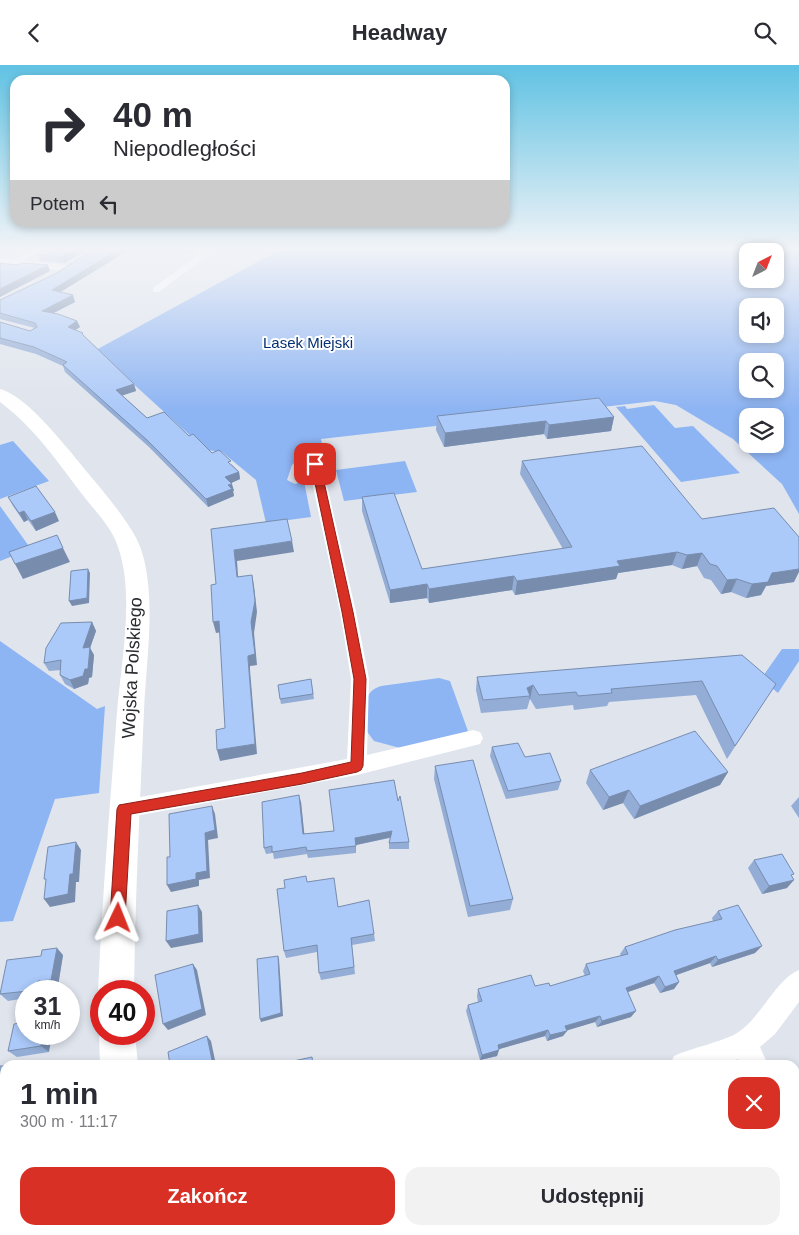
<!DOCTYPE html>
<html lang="pl">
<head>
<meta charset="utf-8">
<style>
	:root { --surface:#fff; --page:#f2f2f3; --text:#2b2b33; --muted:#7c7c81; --accent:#d93025 }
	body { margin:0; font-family:Helvetica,sans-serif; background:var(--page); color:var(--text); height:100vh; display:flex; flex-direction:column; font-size:19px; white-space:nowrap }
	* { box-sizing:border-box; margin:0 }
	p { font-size:16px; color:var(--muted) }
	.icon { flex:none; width:28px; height:28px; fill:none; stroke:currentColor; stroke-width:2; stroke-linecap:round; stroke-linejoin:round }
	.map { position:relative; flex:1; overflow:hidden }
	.panel { position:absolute; left:0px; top:995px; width:800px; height:175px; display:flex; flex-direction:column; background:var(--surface); border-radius:15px 15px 0 0; box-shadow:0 2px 8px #0003 }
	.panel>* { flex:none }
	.hud { position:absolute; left:10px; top:10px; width:500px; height:152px; border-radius:15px; box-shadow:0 2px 8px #0003; background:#fff; color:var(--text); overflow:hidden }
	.needle { width:32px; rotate:42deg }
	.tools { position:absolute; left:739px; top:178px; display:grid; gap:10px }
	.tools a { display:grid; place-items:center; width:45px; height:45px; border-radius:10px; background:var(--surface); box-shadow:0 2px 8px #0003; font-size:25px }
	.speed { position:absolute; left:15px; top:915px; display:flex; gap:10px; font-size:25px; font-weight:700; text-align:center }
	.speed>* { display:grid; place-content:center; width:65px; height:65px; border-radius:50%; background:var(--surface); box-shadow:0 2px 8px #0003; line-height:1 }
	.speed small { font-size:12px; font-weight:400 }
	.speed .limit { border:8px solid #d22; background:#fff; color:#111 }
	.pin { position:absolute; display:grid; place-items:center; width:42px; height:42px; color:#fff; margin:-21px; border-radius:10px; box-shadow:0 2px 8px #0006 }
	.me { position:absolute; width:55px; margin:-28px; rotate:2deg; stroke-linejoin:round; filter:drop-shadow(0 0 4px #0008) }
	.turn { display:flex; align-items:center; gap:18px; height:105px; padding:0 20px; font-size:22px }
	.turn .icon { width:65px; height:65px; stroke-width:2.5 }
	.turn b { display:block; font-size:35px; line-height:42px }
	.then { display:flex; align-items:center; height:48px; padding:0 20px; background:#0003; gap:10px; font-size:19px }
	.round { display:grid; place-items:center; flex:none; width:52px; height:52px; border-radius:15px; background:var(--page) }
	.overview { display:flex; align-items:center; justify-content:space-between; height:85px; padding:0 20px }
	h1 { font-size:30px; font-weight:700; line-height:38px }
	.cta { display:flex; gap:10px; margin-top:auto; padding:10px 20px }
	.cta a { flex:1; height:58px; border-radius:15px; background:var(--accent); color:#fff; font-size:20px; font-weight:700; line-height:58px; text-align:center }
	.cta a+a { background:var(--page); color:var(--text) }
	header { display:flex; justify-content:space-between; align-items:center; height:65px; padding:0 20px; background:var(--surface); font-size:22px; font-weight:700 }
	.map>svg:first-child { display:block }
	.green { fill:#8db4f3; fill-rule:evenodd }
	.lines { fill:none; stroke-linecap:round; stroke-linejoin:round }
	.street { fill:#fff; fill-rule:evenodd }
	.secondary { fill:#fff; fill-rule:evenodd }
	.wall { fill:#93add6 }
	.shaded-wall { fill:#788dae }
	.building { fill:#abc9f9; stroke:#788dae }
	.route { fill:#d93025; stroke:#8d1f18 }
	.labels { text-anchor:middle; stroke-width:4; stroke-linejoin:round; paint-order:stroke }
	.far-park-label { font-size:15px; fill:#042f73; stroke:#fff }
	.street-label { font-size:18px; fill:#292b2f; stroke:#fff }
</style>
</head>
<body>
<header><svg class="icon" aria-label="back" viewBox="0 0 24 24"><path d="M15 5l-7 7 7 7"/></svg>Headway<svg class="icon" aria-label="search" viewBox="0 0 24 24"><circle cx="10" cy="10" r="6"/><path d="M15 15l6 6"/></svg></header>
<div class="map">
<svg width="799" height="1170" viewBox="0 0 799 1170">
	<rect width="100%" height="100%" fill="#dfe4ed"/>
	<path class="green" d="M283 183H601L600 187 602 183H799V449L782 419 733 374 676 340 655 336 321 374 325 391 300 393 292 400 287 415 295 419 304 416 311 452 266 458 256 415 222 387 206 385 118 305 94 286ZM748 186H775V214H748ZM748 241H775V269H748ZM748 296H775V324H748ZM748 351H775V379H748Z
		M654 340 675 363 693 361 740 408 681 417 616 342 625 341 627 344Z
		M13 376 49 416 0 434V380Z
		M405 396 417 427 344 436 336 405Z
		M0 441 31 484 0 496Z
		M0 576 97 644 105 641 99 728 55 734 13 856 0 857Z
		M782 584H799V596L778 628 761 614Z
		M439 613 450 616 469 669 400 683 374 676 365 664C366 645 361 627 381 621Z"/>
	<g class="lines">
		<path class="street" d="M35 183H45L24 196 65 200 70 203 65 206 0 199V193L13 195Z
			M208 183H217L159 227H153V223Z
			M314 390 321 394 356 547 369 614 367 690 473 665 480 667 483 673 480 679 357 710 124 753 117 751 114 744 117 737 124 735 347 694 351 614 340 547 307 394Z
			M799 905V937L775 969 760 982 768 1000H741L738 994 721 1000H670L674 991C691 983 722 977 737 968 761 953 776 914 799 905Z
			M795 1063 799 1065V1099L795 1098Z
			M493 1165H523L524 1170H494Z"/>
		<path class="secondary" d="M0 324C24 330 54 368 70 386 90 412 131 455 141 484 157 532 146 596 144 646 140 739 135 833 134 926H101V933L98 926C102 833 110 740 117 647 121 598 135 530 118 482 112 463 97 448 85 433 59 399 35 363 0 337Z
			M101 962V969H135L138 1000H100L99 969Z
			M111 1165H155L156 1170H112Z"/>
	</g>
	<path class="wall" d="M52 183H91L64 198 40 196 38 190Z
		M96 183H132L60 227 75 237 53 248 77 256 80 262 76 265 84 271 134 319 136 326 122 330 147 353 189 371 212 388 232 400 239 407 240 414 231 418 234 426H233L234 431 208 442 149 382 65 307 63 301 36 289 0 279V257L30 266 35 263 0 254V235L55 209Z
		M147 183H196L189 188Z
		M437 351 614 352 611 366 547 374 544 369 444 382 436 365Z
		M522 396 702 454 794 517 766 521 761 530 746 533 731 527 721 529 711 515 704 513 697 501 682 504 672 500 618 508 616 514 515 530 512 525 429 538 427 533 390 538 362 446V432L422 504 563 484 520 409Z
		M8 432 59 456 36 466 28 455 24 457 13 441Z
		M92 557 96 566 90 583 94 590 92 612 89 613 88 619 74 624 65 619 60 610 61 605 49 606 44 598Z
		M742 590 767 632 727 694 696 630 609 637 607 641 574 645 573 640 536 644 530 634 527 644 481 648 476 625 477 612Z
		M311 614 314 634 281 639 280 634Z
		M492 682 525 692 561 716 558 725 506 734 490 691Z
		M435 701 513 834 510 845 468 852 434 714Z
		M590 705 728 707 720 720 634 754 623 738 603 745 586 718Z
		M799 732V753L791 741Z
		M398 736 409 777V784H389V778L390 773 356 780V788L308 793 307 789 274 794 273 788 266 789 264 783 301 737 304 769 334 766Z
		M754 795 787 823 762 829 748 803Z
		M307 817 338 842 374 869 375 876 352 880 355 909 321 915 319 908 317 887 286 893 284 886Z
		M718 846 755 888 712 902 710 898 676 910 679 917 674 924 660 928 654 918 628 927 631 952 597 962 595 957 567 965 563 971 547 976 545 971 499 984 497 991 480 995 466 946 468 940 478 937 477 931 478 924 550 921 585 911 583 906 586 899 621 891 620 889 625 882 713 856 712 853Z
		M63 890 58 921 45 923V926H26V933L8 936 0 929Z
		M26 957 49 987 17 992 8 986Z
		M0 1001H5V1056L0 1057Z
		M548 1165H604V1170H550Z"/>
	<path class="shaded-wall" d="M79 183H91L64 198 62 192Z
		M121 183H132L54 231 52 225Z
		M188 183H196L189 188Z
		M48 200 50 206 0 232V224Z
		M73 230 75 237 44 253 42 246Z
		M77 256 80 262 70 268 68 262Z
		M134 319 136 326 118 332 116 325Z
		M614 352 611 366 547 374 549 360Z
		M546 356 544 369 444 382 445 368Z
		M239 407 240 414 227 420 225 412Z
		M232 419 234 426H233L234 431 208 442 206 434Z
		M24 446 28 455 24 457 19 448Z
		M55 447 59 456 36 466 31 456Z
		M292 476 294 487 237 496 239 524 237 512 234 485Z
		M63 483 70 497 23 514 15 499Z
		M677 487 672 500 618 508 616 514 515 530 517 516 617 496Z
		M702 488 697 501 682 504 687 490Z
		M88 504 90 508 89 538 72 541 69 536Z
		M799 504V507L794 517 766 521 761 530 746 533 752 519 772 508Z
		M252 510 254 521 257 547 254 568 257 600 250 601V605L257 689 220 696 217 685 255 679 248 594Z
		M514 511 512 525 429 538V524Z
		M737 514 731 527 721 529 727 515Z
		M427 519V533L390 538V525Z
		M219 556 222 567 216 568 213 557Z
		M92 557 96 566 90 583 94 590 92 612 89 613 88 619 74 624 70 615Z
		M533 620 530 634H529L530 631 527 623Z
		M728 707 720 720 634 754 640 741Z
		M629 725 623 738 603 745 609 732Z
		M299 730 301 737 305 775 303 769Z
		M212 741 215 749 218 773 208 775 210 813 199 815V821L171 827 167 820 196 808 205 768Z
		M392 766V772L356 780V788L355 773Z
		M76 777 81 785 79 817H76L75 837 50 842 44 834 70 809Z
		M794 815 787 823 762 829 769 821Z
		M198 840 202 847 203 877 171 883 166 876Z
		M762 881 755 888 712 902 718 895Z
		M57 883 63 890 58 921 51 915Z
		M278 891 279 894 283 951 261 957 260 954Z
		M716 891 710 898 668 913 674 906Z
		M193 899 197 905 206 950 168 965 163 959Z
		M659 911 654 918 622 929 626 923Z
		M38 916 45 923V926H38L37 925Z
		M679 917 674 924 660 928 665 922Z
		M636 946 631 952 597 962 602 956Z
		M600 951 595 957 562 967 565 961Z
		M548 965 545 971 496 985 498 980Z
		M567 966 563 971 547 976 550 970Z
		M43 969H52L49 987 41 981Z
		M207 971 211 976 216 1000H213Z
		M499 985 497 991 480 995 482 990Z
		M0 1036 5 1039V1056L0 1053Z
		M5 1162V1165H32L28 1167 19 1165 8 1170H0V1165Z
		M247 1165H250L251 1170H248Z"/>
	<path class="building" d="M50 183H79L62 192 38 190Z
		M96 183H121L52 225 73 230 42 246 58 249 77 256 68 262 83 268 82 269 134 319 116 325 147 353 164 347 189 371 193 369 212 388 219 385 231 396 228 397 239 407 225 412 232 419 228 420 232 424 206 434 147 375 63 300 67 297 34 282 0 273V257L30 266 37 262 35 258 0 248V235L55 209Z
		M0 198 16 200 24 198 48 200 0 224Z
		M599 333 614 352 549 360 546 356 445 368 437 351Z
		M642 381 702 454 774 443 799 472V504L772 508 768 517 752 519 737 514 727 515 717 501 710 499 702 488 687 490 677 487 617 496 620 501 517 516 514 511 429 524 427 519 390 525 362 432 394 428 422 504 572 482 522 396Z
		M36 421 55 447 31 456 24 446 19 448 8 432Z
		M287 454 292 476 234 485 237 512 252 510 255 536 251 557 255 589 248 591V594L255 679 217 685 216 665 225 663 219 556 213 557 211 520 216 519 211 464Z
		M57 470 63 483 15 499 9 487Z
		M88 504 87 533 69 536 71 506Z
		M92 557 83 583 90 582 88 604H85L83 611 70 615 60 610 61 595 44 598 46 583 61 558Z
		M742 590 776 619 735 681 702 616 611 624 612 628 578 631 576 627 539 630 533 620 527 623 530 631 483 635 477 612Z
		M311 614 313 629 280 634 278 620Z
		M695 666 728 707 640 741 629 725 609 732 590 705Z
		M518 678 525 692 550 688 561 716 508 726 492 682Z
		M473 695 513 834 470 841 435 701Z
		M394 715 398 736 400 731 409 777 389 778 392 766 355 773 356 781 307 786 306 782 272 787V781L264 783 262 737 299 730 303 769 334 766 329 725Z
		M212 741 215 765 205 768 207 806 196 808V814L167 820V792H170L169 749Z
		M76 777 73 809H70L68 829 44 834 46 814H44L48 782Z
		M782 789 794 809 791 810 794 815 769 821 754 795Z
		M306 811 307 817 334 813 338 842 369 835 374 869 351 873 354 902 319 908 317 880 284 886 277 824 285 823 284 815Z
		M198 840 199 869 166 876 167 846Z
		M738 840 762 881 718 895 716 891 674 906 679 917 665 922 659 911 626 923 636 946 602 956 600 951 565 961 567 966 550 970 548 965 498 980 499 985 482 990 468 940 482 936 478 924 531 910 535 921 549 918 550 921 590 909 586 899 628 889 625 882 675 865 722 854 718 846Z
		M57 883 51 915 38 916 37 925 0 929 7 895 41 891 42 885Z
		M278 891 281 948 260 954 257 894Z
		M193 899 202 944 163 959 155 910Z
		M26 957V969H43L41 981 8 986 14 959Z
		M207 971 213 1000H170L168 987Z
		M312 992 313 1000H275Z
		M0 1001H5L3 1015H5V1035L0 1036Z
		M5 1082V1162L0 1165V1084Z
		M198 1165H247L248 1170H198Z
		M271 1165H310L311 1167 313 1165H363L366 1170H266V1168Z
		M402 1165H454L455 1170H403Z
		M553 1165H604L605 1170H554Z
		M789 1165H792L794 1170H768Z"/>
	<linearGradient id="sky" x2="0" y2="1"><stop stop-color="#60c2e3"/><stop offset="0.53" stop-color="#f1f3f7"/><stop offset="1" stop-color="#f1f3f7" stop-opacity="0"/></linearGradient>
	<rect width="799" height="346" fill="url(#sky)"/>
	<path class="route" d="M312 397 320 399 353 547 366 614 363 701 361 705 357 707 302 719 131 749 125 853 123 858 118 860 112 858 110 853 117 744 119 740 302 708 351 697 354 614 342 547 311 399Z"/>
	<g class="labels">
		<g class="far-park-label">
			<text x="308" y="283">Lasek Miejski</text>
		</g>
		<g class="street-label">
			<text transform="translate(132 603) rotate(-87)" y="6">Wojska Polskiego</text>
		</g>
	</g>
</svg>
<div class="tools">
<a><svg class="needle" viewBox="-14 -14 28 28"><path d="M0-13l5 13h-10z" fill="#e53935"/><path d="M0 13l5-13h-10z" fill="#7c7c81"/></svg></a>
<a><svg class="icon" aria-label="sound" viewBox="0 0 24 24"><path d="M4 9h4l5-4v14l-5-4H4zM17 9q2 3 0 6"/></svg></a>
<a><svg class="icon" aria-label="search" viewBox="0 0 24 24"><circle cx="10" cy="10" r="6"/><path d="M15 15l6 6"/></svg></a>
<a><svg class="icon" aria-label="layers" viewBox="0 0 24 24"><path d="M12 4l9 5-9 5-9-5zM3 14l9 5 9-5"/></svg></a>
</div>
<div class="speed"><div>31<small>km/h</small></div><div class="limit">40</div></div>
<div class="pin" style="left:315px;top:399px;background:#d93025"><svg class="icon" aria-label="arrive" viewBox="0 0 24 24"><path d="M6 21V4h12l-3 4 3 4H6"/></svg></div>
<svg class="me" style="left:118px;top:853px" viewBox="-20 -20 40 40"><path d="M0-17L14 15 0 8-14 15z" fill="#d93025" stroke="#fff" stroke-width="4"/></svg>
<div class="hud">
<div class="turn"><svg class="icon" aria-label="right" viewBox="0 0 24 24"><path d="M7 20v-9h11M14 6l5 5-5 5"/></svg><div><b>40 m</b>Niepodległości</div></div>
<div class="then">Potem<svg class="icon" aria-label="left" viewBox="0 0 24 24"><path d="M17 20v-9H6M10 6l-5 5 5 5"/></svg></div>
</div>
<section class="panel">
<div class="overview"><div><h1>1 min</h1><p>300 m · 11:17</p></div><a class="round" style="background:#d93025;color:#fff"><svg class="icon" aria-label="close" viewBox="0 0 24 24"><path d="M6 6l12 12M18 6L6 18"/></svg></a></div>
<div class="cta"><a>Zakończ</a><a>Udostępnij</a></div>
</section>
</div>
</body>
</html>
